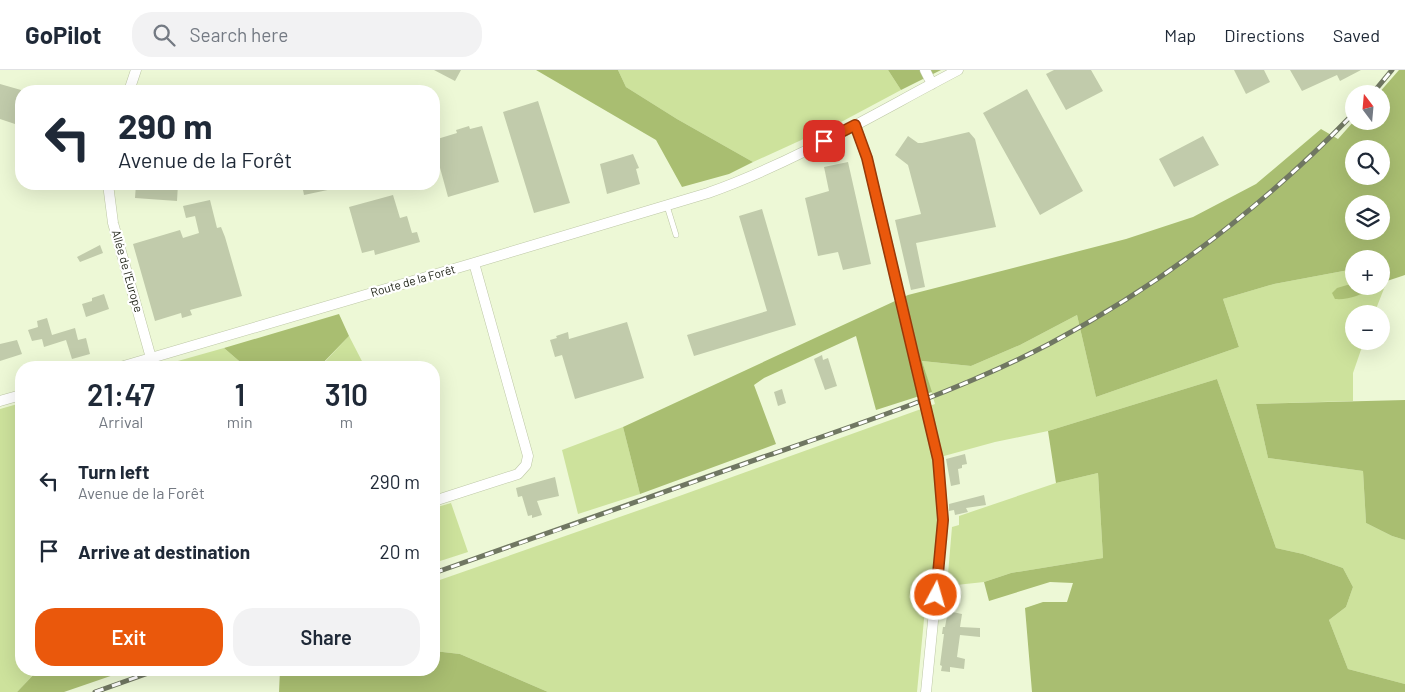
<!DOCTYPE html>
<html lang="en">
<head>
<meta charset="utf-8">
<style>
	:root { --surface:#fff; --page:#f2f2f3; --text:#1f2937; --muted:#747a83; --line:#e0e1e3; --accent:#ea580c }
	body { margin:0; font-family:Barlow,sans-serif; background:var(--page); color:var(--text); height:100vh; display:flex; flex-direction:column; font-size:19px; white-space:nowrap }
	* { box-sizing:border-box; margin:0 }
	p { font-size:16px; color:var(--muted) }
	.icon { flex:none; width:28px; height:28px; fill:none; stroke:currentColor; stroke-width:2; stroke-linecap:round; stroke-linejoin:round }
	.map { position:relative; flex:1; overflow:hidden }
	.sheet { position:absolute; left:15px; top:291px; width:425px; height:315px; display:flex; flex-direction:column; background:var(--surface); border-radius:20px; box-shadow:0 5px 20px #0002 }
	.sheet>* { flex:none }
	.top-card { position:absolute; left:15px; top:15px; width:425px; height:105px; border-radius:20px; box-shadow:0 5px 20px #0002; background:#fff; color:var(--text); overflow:hidden }
	.needle { width:32px; rotate:344deg }
	.tools { position:absolute; left:1345px; top:15px; display:grid; gap:10px }
	.tools a { display:grid; place-items:center; width:45px; height:45px; border-radius:50%; background:var(--surface); box-shadow:0 5px 20px #0002; font-size:25px }
	.pin { position:absolute; display:grid; place-items:center; width:42px; height:42px; color:#fff; margin:-21px; border-radius:10px; box-shadow:0 2px 8px #0006 }
	.me { position:absolute; width:55px; margin:-28px; rotate:6deg; stroke-linejoin:round; filter:drop-shadow(0 0 4px #0008) }
	.turn { display:flex; align-items:center; gap:18px; height:105px; padding:0 20px; font-size:22px }
	.turn .icon { width:65px; height:65px; stroke-width:2.5 }
	.turn b { display:block; font-size:35px; line-height:42px }
	.eta { display:flex; justify-content:space-evenly; align-items:center; height:85px; text-align:center }
	.eta b { font-size:30px; font-weight:600; line-height:35px }
	.button { display:flex; gap:10px; margin-top:auto; padding:10px 20px }
	.button a { flex:1; height:58px; border-radius:20px; background:var(--accent); color:#fff; font-size:20px; font-weight:600; line-height:58px; text-align:center }
	.button a+a { background:var(--page); color:var(--text) }
	ul { padding:0; list-style:none }
	li { display:flex; align-items:center; gap:15px; height:70px; padding:0 20px }
	li div { flex:1 }
	li b { display:block; font-size:19px }
	li em { font-style:normal }
	header { display:flex; align-items:center; gap:30px; box-sizing:border-box; height:70px; padding:0 25px; background:var(--surface); border-bottom:1px solid var(--line) }
	header strong { font-size:24px }
	nav { display:flex; gap:28px; margin-inline-start:auto; font-size:18px }
	.search { width:350px; height:45px; background:var(--page); display:flex; align-items:center; gap:12px; box-sizing:border-box; padding:0 18px; border-radius:20px; color:var(--muted); font-size:19px }
	.map>svg:first-child { display:block }
	.green { fill:#cde29c }
	.forest { fill:#a9be71; fill-rule:evenodd }
	.water { fill:#aec376 }
	.building { fill:#c1cbab }
	.lines { fill:none; stroke-linecap:round; stroke-linejoin:round }
	.service-casing { stroke:#bdc7a6; stroke-width:6 }
	.minor-casing { stroke:#bdc7a6; stroke-width:11 }
	.service { stroke:#fff; stroke-width:5 }
	.minor { stroke:#fff; stroke-width:10 }
	.rail-casing { stroke:#707762; stroke-width:5 }
	.rail { stroke:#fff; stroke-width:3; stroke-dasharray:9; stroke-linecap:butt }
	.route-casing { stroke:#983908; stroke-width:12 }
	.route { stroke:#ea580c; stroke-width:9 }
	.labels { text-anchor:middle; stroke-width:4.5; stroke-linejoin:round; paint-order:stroke }
	.street-label { font-size:12px; fill:#1e2216; stroke:#fff }
</style>
</head>
<body>
<header>
<strong>GoPilot</strong>
<div class="search"><svg class="icon" aria-label="search" viewBox="0 0 24 24"><circle cx="10" cy="10" r="6"/><path d="M15 15l6 6"/></svg>Search here</div>
<nav><a>Map</a><a>Directions</a><a>Saved</a></nav>
</header>
<div class="map">
<svg width="1405" height="622" viewBox="0 0 1405 622">
	<rect width="100%" height="100%" fill="#edf8d6"/>
	<path class="green" d="M618 0H888L901 20 843 51 753 92 677 49 626 17Z
		M1354 199V216H1381V208L1387 211 1374 244H1354V271H1364L1353 303V331L1256 334 1268 388 1363 401 1366 453 1392 466 1405 470V614L1348 599 1329 550 1346 537 1353 517 1343 498 1303 484 1276 478 1217 309 1048 361 995 372 933 389 938 430 937 476 928 539H925L917 622H548L460 584 434 581V512L671 429 935 334 922 291 971 296 1020 275 1077 245 1096 327 1239 277 1223 229 1274 214Z
		M349 266 365 297 319 298Z
		M224 278 246 297 153 298Z
		M21 333V600H38L17 622H0V339Z
		M623 357 640 424 578 444 562 380Z
		M1098 403 1103 488 1011 503 984 512 947 516 952 457 959 455V446L1056 413Z
		M451 433 468 482 434 493V438Z"/>
	<path class="forest" d="M536 0H618L626 17 677 49 753 92 729 104 682 117 656 70Z
		M888 0H941L901 20Z
		M1399 0H1405V205L1387 211 1381 208V189H1354V199L1274 214 1223 229 1239 277 1096 327 1077 245 1020 275 971 296 922 291 932 322 876 340 856 266 764 308 754 315 776 374 640 424 623 357 908 225 1126 169 1193 147 1256 114 1321 59 1338 69 1354 51H1381V24H1378ZM1354 79H1381V106H1354ZM1354 134H1381V161H1354Z
		M339 244 349 266 319 297H246L224 278Z
		M1217 309 1276 478 1303 484 1343 498 1353 517 1346 537 1329 550 1348 599 1405 614V622H1032L1025 538 1043 532H1067L1073 513 1050 512 989 531 984 512 1011 503 1103 488 1098 403 1056 413 1048 361Z
		M1405 330V470L1392 466 1366 453 1363 401 1268 388 1256 334Z
		M434 581 460 584 548 622H279L280 600H434Z
		M38 600H128L64 622H17Z"/>
	<path class="water" d="M1354 213V216H1372L1373 218C1361 225 1349 230 1335 229L1332 223 1337 218Z"/>
	<path class="building" d="M434 0H461L455 11Z
		M1054 0H1091L1103 21 1066 40 1046 4Z
		M1234 0H1264L1270 12 1246 24Z
		M1290 0H1361L1340 11 1337 5 1302 21Z
		M0 14 21 20V56L0 49Z
		M1027 19 1083 121 1040 145 983 43Z
		M538 31 570 133 534 143 503 42Z
		M469 56 470 59 482 56 499 112 448 127 434 76V70L457 63 456 60Z
		M969 62 975 69 996 157 916 173 925 217 911 220 895 150 921 144 908 95 895 85 908 66 918 73H922Z
		M1203 66 1219 95 1174 117 1159 89Z
		M633 84 639 98 636 99 640 114 607 124 600 94Z
		M848 92 871 194 843 200 838 182 818 186 805 128 829 121 824 97Z
		M136 114H178L177 131 135 128Z
		M308 114H337V118L304 125 302 115Z
		M393 125 400 148 407 146 412 163 417 162 420 172 375 185 374 180 362 183 349 137Z
		M210 130 217 158 221 157 225 167 242 226 190 240 192 245 182 248 181 243 155 251 133 174 180 160 183 168 199 163 195 146 186 148 183 136Z
		M762 139 796 255 694 286 687 265 767 241 739 146Z
		M100 175 103 183 80 192 77 187Z
		M104 224 109 239 86 247 82 234 92 231V228Z
		M47 248 52 265 75 258 78 270 86 268 90 284 72 289 66 270 44 277 42 269 32 271 28 260 38 257 37 251Z
		M627 252 644 308 575 329 562 285 555 287 550 270 557 268 556 266 568 262 569 269Z
		M17 270 22 284 0 291V274Z
		M822 285 823 290 828 288 837 316 825 320 814 289Z
		M782 319 786 333 778 336 774 322Z
		M965 384 967 394 962 395V398L958 399 960 414 951 416 946 389Z
		M555 407 559 426 537 431 542 445 532 448V445L528 446 522 426 518 427 516 418Z
		M984 425 986 435 966 438 968 442 955 445 954 440 949 441V434Z
		M948 541 962 544 960 557 980 558V567L960 565 957 587 965 589 964 599 950 597V602L941 601 942 596 940 595 944 564H942L943 557H945Z"/>
	<g class="lines">
		<g class="service-casing">
			<path id="service" d="M667 136 676 165"/>
		</g>
		<g class="minor-casing">
			<path id="minor" d="M925 0 932 14
				M129 21 136 0
				M855 55 867 88 938 389 943 450 926 622
				M108 114 113 153 151 288
				M117 298 474 193 708 123C795 92 876 43 958 0
				M0 331 21 325
				M434 431 518 404 526 395 528 386 474 193"/>
		</g>
		<use href="#service" class="service"/>
		<use href="#minor" class="minor"/>
		<g class="rail-casing">
			<path id="rail" d="M1372 24 1392 0
				M434 503C546 464 658 425 769 385 865 352 961 320 1051 273 1164 213 1265 135 1354 43
				M95 622 157 600"/>
		</g>
		<use href="#rail" class="rail"/>
	</g>
	<g class="lines">
		<g class="route-casing">
			<path id="route" d="M824 71 855 55 867 88 938 389 943 450 936 525"/>
		</g>
		<use href="#route" class="route"/>
	</g>
	<g class="labels">
		<g class="street-label">
			<text transform="translate(127 201) rotate(74)" y="4">Allée de l'Europe</text>
			<text transform="translate(413 211) rotate(-16)" y="4">Route de la Forêt</text>
		</g>
	</g>
</svg>
<div class="tools">
<a><svg class="needle" viewBox="-14 -14 28 28"><path d="M0-13l5 13h-10z" fill="#e53935"/><path d="M0 13l5-13h-10z" fill="#747a83"/></svg></a>
<a><svg class="icon" aria-label="search" viewBox="0 0 24 24"><circle cx="10" cy="10" r="6"/><path d="M15 15l6 6"/></svg></a>
<a><svg class="icon" aria-label="layers" viewBox="0 0 24 24"><path d="M12 4l9 5-9 5-9-5zM3 14l9 5 9-5"/></svg></a>
<a>+</a>
<a>−</a>
</div>
<div class="pin" style="left:824px;top:71px;background:#d93025"><svg class="icon" aria-label="arrive" viewBox="0 0 24 24"><path d="M6 21V4h12l-3 4 3 4H6"/></svg></div>
<svg class="me" style="left:936px;top:525px" viewBox="-20 -20 40 40"><circle r="17" fill="#ea580c" stroke="#fff" stroke-width="3"/><path d="M0-11L8 9 0 5-8 9z" fill="#fff"/></svg>
<div class="top-card">
<div class="turn"><svg class="icon" aria-label="left" viewBox="0 0 24 24"><path d="M17 20v-9H6M10 6l-5 5 5 5"/></svg><div><b>290 m</b>Avenue de la Forêt</div></div>
</div>
<section class="sheet">
<div class="eta">
<div><b>21:47</b><p>Arrival</p></div>
<div><b>1</b><p>min</p></div>
<div><b>310</b><p>m</p></div>
</div>
<ul>
<li><svg class="icon" aria-label="left" viewBox="0 0 24 24"><path d="M17 20v-9H6M10 6l-5 5 5 5"/></svg><div><b>Turn left</b><p>Avenue de la Forêt</p></div><em>290 m</em></li>
<li><svg class="icon" aria-label="arrive" viewBox="0 0 24 24"><path d="M6 21V4h12l-3 4 3 4H6"/></svg><div><b>Arrive at destination</b></div><em>20 m</em></li>
</ul>
<div class="button"><a>Exit</a><a>Share</a></div>
</section>
</div>
</body>
</html>
